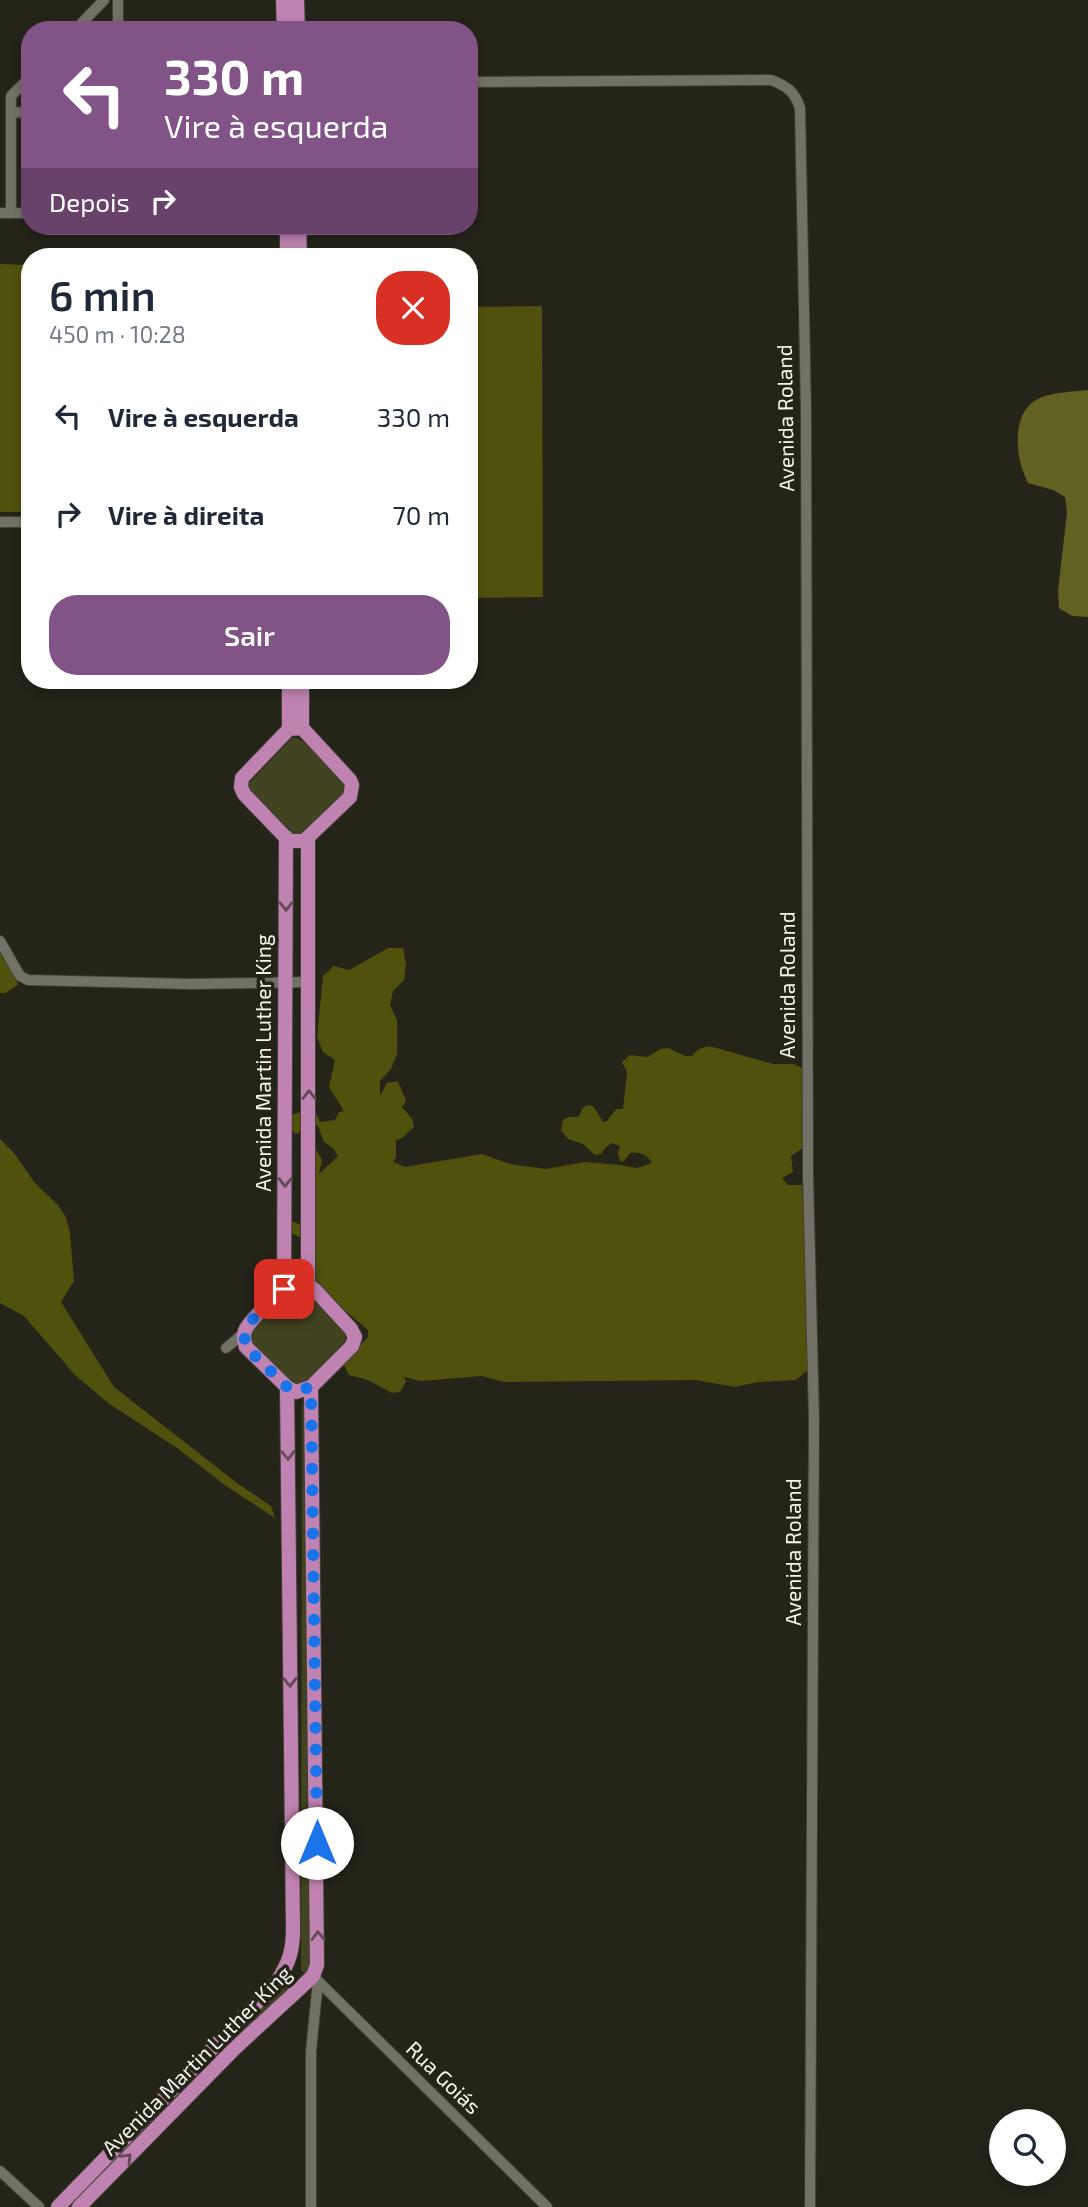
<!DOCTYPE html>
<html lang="pt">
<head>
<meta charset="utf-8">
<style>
	:root { --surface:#fff; --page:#f6f6f7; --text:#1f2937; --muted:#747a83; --accent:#825386 }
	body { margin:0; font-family:"Exo 2",sans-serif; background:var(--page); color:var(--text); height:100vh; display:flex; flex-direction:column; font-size:26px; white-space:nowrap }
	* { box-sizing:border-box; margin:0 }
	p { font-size:23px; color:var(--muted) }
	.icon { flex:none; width:38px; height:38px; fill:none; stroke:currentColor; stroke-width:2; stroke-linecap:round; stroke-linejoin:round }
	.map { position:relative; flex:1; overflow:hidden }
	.panel { position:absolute; left:21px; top:248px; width:457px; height:441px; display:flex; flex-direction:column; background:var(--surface); border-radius:28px; box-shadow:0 4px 10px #0003 }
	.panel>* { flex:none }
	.guide { position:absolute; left:21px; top:21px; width:457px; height:214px; border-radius:28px; box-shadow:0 4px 10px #0003; background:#825386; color:#fff; overflow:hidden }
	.controls { position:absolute; left:989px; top:2109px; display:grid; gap:14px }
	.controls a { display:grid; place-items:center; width:77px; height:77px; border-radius:50%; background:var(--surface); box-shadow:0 4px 10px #0003; font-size:35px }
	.pin { position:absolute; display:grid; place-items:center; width:60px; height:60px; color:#fff; margin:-30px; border-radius:14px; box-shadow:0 4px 10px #0006 }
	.me { position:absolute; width:77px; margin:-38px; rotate:0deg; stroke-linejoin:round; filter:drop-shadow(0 0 5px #0008) }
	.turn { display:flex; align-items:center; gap:24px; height:147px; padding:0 28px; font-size:32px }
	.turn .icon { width:91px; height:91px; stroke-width:2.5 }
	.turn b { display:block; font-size:49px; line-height:60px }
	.then { display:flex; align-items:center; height:66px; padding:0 28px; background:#0003; gap:14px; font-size:26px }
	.round { display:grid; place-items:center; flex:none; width:74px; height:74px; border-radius:28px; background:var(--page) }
	.headline { display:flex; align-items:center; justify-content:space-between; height:119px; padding:0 28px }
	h1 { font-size:42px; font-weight:600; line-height:52px }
	.cta { display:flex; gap:14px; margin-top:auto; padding:14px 28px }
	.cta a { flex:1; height:80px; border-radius:28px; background:var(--accent); color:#fff; font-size:28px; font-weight:600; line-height:80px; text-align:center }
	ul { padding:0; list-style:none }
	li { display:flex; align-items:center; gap:21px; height:98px; padding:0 28px }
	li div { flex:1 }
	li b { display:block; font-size:26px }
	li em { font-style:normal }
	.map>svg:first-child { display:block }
	.green { fill:#424320 }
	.forest { fill:#50510d }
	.water { fill:#616222 }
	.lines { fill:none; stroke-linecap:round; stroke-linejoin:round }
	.minor-casing { stroke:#404037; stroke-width:12 }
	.major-casing { stroke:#404037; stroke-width:16 }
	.minor { stroke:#717265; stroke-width:10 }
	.major { stroke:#c083b1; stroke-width:14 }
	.oneway { stroke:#624a56 }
	.route { stroke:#1a73e8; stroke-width:12; stroke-dasharray:0 21.6 }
	.labels { text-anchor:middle; stroke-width:7; stroke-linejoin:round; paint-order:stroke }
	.street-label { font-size:21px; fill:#f5f5ee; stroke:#242419 }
</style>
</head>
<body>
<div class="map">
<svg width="1088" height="2207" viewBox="0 0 1088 2207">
	<rect width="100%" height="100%" fill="#242419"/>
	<path class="green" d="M292 738H297L304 742 346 783 345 794 301 834 293 833 249 791 250 782Z
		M294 1289H305L346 1335 345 1341 305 1383 296 1386 252 1343 251 1336 253 1330Z
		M302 1405H310L311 1970 306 1974 301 1970Z
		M288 1981 294 1987 232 2042 230 2040 229 2035Z"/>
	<path class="forest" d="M0 264 30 265V512H0Z
		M542 306 543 597 469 598V307Z
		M0 948 14 970 18 985 5 993H0Z
		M388 948H403L406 964 404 980 393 991 390 1005 397 1020V1054L391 1069 380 1081V1096L387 1083 398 1081 406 1101 402 1107 412 1119 414 1127 402 1138 396 1140V1157L393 1162 405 1167 482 1154 510 1164 546 1169 585 1162 620 1165 637 1168 652 1163C648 1155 639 1151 630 1153L625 1160 621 1162 618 1154 620 1146 612 1143 606 1147 601 1154 595 1155 583 1144 568 1139 561 1130 563 1120 569 1117H578C583 1111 580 1107 589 1105L594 1107 603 1122 607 1121 616 1109H623L627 1072 622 1062 630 1055 648 1057 660 1049 668 1048 685 1056H692C698 1048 704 1046 713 1047L773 1064H793L803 1068V1148L791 1156 793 1172 782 1178 788 1185H802L810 1349 807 1371 796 1380 758 1382 735 1387 696 1380 504 1382 482 1376 421 1381 404 1377 406 1382 400 1392 392 1393 368 1380 349 1375 343 1363 368 1337V1330L312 1283 304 1240 292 1233V1221L306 1227 314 1145 322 1160 319 1174 338 1156 333 1148 324 1142 318 1126H310L296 1134 290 1129 289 1116 300 1112 302 1107 315 1111 320 1122 335 1120 339 1112 344 1111 329 1087 335 1060 323 1052 317 1037 323 976 334 966 349 970Z
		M0 1139 14 1153 35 1183 57 1204 66 1217 70 1233 74 1281 61 1302 114 1387 237 1483 271 1506 275 1518 226 1486 177 1448 108 1403 75 1375 24 1316 0 1303Z"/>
	<path class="water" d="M1088 390V617L1072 616 1059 608 1058 591 1067 512 1065 497 1053 490 1028 483C1020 466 1017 453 1018 435 1022 391 1053 394 1088 390Z"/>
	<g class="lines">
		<g class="minor-casing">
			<path id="minor" d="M118 0V30
				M75 30 104 0
				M469 82 771 80C787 86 795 92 800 108L806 411 808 1174 814 1419 810 2207
				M11 112 30 113
				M0 213H30
				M11 213V96L30 77
				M0 522H30
				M0 941 20 976 28 980 190 984 309 982
				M226 1348 244 1333
				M313 1976 547 2207
				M0 2171 39 2207
				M311 2207V2051L318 1981"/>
		</g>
		<g class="major-casing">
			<path id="major" d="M283 0 284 30
				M297 0 298 30
				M287 226V257
				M299 226 300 257
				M289 681V729
				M302 681V728
				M302 728 350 780 352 785 350 797 304 841H289L244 794 241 787 242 778 289 729Z
				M308 837V1285
				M298 1282 308 1285 315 1290 351 1329 355 1337 352 1346 311 1387 296 1392 287 1387 246 1347C244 1341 243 1337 245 1331 248 1321 287 1285 298 1282Z
				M284 1289 286 837
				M58 2207 277 1982C289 1962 293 1952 293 1929L287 1387
				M79 2207 235 2048 313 1976 317 1965 311 1387"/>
		</g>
		<use href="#minor" class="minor"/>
		<use href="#major" class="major"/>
	</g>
	<defs><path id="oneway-chevron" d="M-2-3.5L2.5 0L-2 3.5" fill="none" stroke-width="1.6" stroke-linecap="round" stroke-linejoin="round" transform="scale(1.75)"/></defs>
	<g class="oneway">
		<use href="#oneway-chevron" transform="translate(286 906) rotate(90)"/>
		<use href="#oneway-chevron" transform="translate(309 1095) rotate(-90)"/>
		<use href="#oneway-chevron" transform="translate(285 1182) rotate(91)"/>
		<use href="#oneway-chevron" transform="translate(288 1455) rotate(89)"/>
		<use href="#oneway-chevron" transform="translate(290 1682) rotate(89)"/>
		<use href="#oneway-chevron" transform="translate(318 1936) rotate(-91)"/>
		<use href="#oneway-chevron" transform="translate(127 2158) rotate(-46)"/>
	</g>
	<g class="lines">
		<path class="route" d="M284 1289C269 1304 238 1324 246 1347L287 1387 296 1391 311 1387 317 1843"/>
	</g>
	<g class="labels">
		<g class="street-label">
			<text transform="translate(786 418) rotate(-91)" y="7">Avenida Roland</text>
			<text transform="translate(788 985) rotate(-90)" y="7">Avenida Roland</text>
			<text transform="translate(264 1063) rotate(-90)" y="7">Avenida Martin Luther King</text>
			<text transform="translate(794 1552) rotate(-90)" y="7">Avenida Roland</text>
			<text transform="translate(197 2061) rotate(-45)" y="7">Avenida Martin Luther King</text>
			<text transform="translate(443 2078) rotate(44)" y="7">Rua Goiás</text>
		</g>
	</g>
</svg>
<div class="controls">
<a><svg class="icon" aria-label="search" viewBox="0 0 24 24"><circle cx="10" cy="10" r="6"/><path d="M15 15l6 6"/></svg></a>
</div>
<div class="pin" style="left:284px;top:1289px;background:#d93025"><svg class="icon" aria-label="arrive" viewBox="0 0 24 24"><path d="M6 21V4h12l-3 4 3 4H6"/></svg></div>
<svg class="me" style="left:317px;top:1843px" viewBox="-20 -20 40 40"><circle r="19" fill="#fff"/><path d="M0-13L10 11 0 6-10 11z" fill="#1a73e8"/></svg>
<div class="guide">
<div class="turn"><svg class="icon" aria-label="left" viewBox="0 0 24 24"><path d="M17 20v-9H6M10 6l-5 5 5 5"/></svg><div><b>330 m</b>Vire à esquerda</div></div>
<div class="then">Depois<svg class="icon" aria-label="right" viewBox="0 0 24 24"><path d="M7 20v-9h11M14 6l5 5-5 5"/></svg></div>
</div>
<section class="panel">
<div class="headline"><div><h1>6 min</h1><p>450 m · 10:28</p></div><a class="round" style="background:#d93025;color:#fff"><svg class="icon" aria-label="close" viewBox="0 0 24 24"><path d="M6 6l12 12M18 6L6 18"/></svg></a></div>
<ul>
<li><svg class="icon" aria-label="left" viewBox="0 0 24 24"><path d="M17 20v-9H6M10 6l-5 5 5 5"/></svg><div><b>Vire à esquerda</b></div><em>330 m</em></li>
<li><svg class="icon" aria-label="right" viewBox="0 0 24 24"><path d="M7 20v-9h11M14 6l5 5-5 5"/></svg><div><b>Vire à direita</b></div><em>70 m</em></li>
</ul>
<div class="cta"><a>Sair</a></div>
</section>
</div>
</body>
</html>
